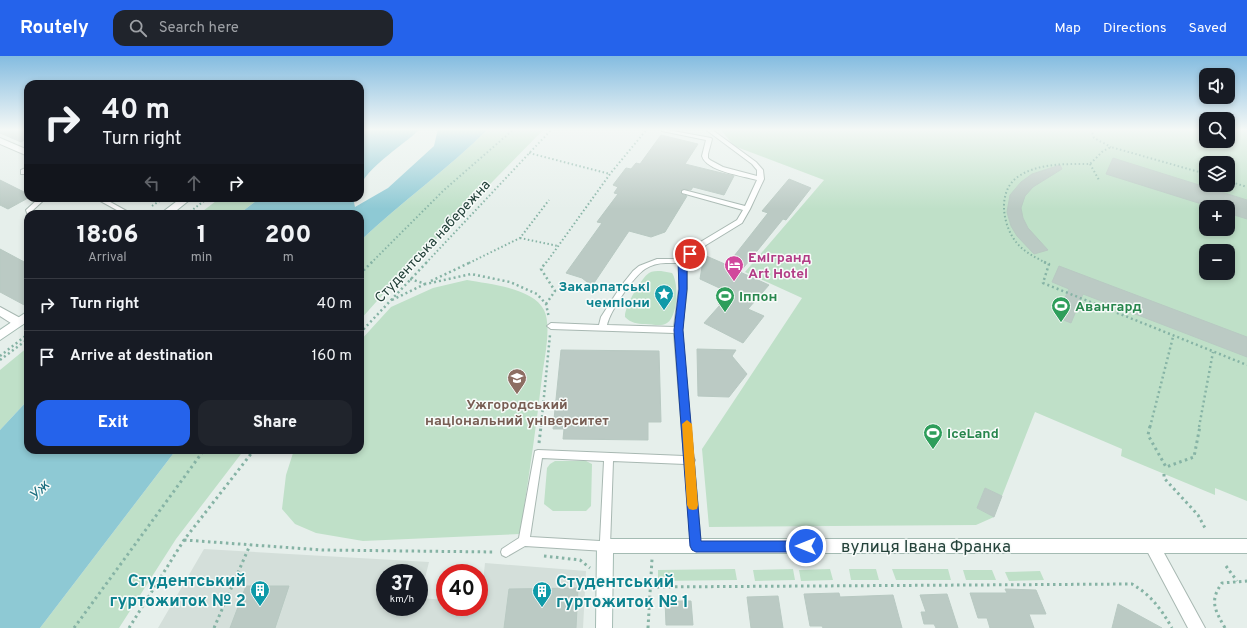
<!DOCTYPE html>
<html lang="en">
<head>
<meta charset="utf-8">
<style>
	:root { --surface:#171b24; --page:#20242c; --text:#f1f3f6; --muted:#9ea1a6; --line:#363941; --accent:#2563eb }
	body { margin:0; font-family:Overpass,sans-serif; background:var(--page); color:var(--text); height:100vh; display:flex; flex-direction:column; font-size:15px; white-space:nowrap }
	* { box-sizing:border-box; margin:0 }
	p { font-size:13px; color:var(--muted) }
	.icon { flex:none; width:22px; height:22px; fill:none; stroke:currentColor; stroke-width:2; stroke-linecap:round; stroke-linejoin:round }
	.map { position:relative; flex:1; overflow:hidden }
	.drawer { position:absolute; left:24px; top:154px; width:340px; height:244px; display:flex; flex-direction:column; background:var(--surface); border-radius:12px; box-shadow:0 2px 6px #0003 }
	.drawer>* { flex:none }
	.guide { position:absolute; left:24px; top:24px; width:340px; height:122px; border-radius:12px; box-shadow:0 2px 6px #0003; background:#171b24; color:var(--text); overflow:hidden }
	.buttons { position:absolute; left:1199px; top:12px; display:grid; gap:8px }
	.buttons a { display:grid; place-items:center; width:36px; height:36px; border-radius:8px; background:var(--surface); box-shadow:0 2px 6px #0003; font-size:20px }
	.speed { position:absolute; left:376px; top:508px; display:flex; gap:8px; font-size:20px; font-weight:700; text-align:center }
	.speed>* { display:grid; place-content:center; width:52px; height:52px; border-radius:50%; background:var(--surface); box-shadow:0 2px 6px #0003; line-height:1 }
	.speed small { font-size:10px; font-weight:400 }
	.speed .limit { border:6px solid #d22; background:#fff; color:#111 }
	.pin { position:absolute; display:grid; place-items:center; width:34px; height:34px; color:#fff; margin:-17px; border:2px solid #fff; border-radius:50%; box-shadow:0 1px 4px #0007 }
	.me { position:absolute; width:44px; margin:-22px; rotate:270deg; stroke-linejoin:round; filter:drop-shadow(0 0 3px #0008) }
	.turn { display:flex; align-items:center; gap:14px; height:84px; padding:0 12px; font-size:18px }
	.turn .icon { width:52px; height:52px; stroke-width:2.5 }
	.turn b { display:block; font-size:28px; line-height:34px }
	.lanes { display:flex; align-items:center; height:38px; padding:0 12px; background:#0003; justify-content:center; gap:20px; direction:ltr }
	.lanes .off { opacity:.35 }
	.eta { display:flex; justify-content:space-evenly; align-items:center; height:68px; text-align:center }
	.eta b { font-size:24px; font-weight:800; line-height:28px }
	.cta { display:flex; gap:8px; margin-top:auto; padding:8px 12px }
	.cta a { flex:1; height:46px; border-radius:12px; background:var(--accent); color:#fff; font-size:16px; font-weight:800; line-height:46px; text-align:center }
	.cta a+a { background:var(--page); color:var(--text) }
	ul { padding:0; list-style:none }
	li { display:flex; align-items:center; gap:12px; height:52px; padding:0 12px; border-top:1px solid var(--line) }
	li div { flex:1 }
	li b { display:block; font-size:15px }
	li em { font-style:normal }
	header { display:flex; align-items:center; gap:24px; box-sizing:border-box; height:56px; padding:0 20px; background:var(--accent); color:#fff }
	header strong { font-size:19px }
	nav { display:flex; gap:22px; margin-inline-start:auto; font-size:14px }
	.search { width:280px; height:36px; background:var(--page); display:flex; align-items:center; gap:10px; box-sizing:border-box; padding:0 14px; border-radius:12px; color:var(--muted); font-size:15px }
	.map>svg:first-child { display:block }
	.built { fill:#d4dfda; fill-rule:evenodd }
	.green { fill:#bfe0c8; fill-rule:evenodd }
	.water { fill:#8ec9d4 }
	.building { fill:#bbcac4; stroke:#b8c9c2 }
	.lines { fill:none; stroke-linecap:round; stroke-linejoin:round }
	.lane-casing { stroke:#a8b8b2; stroke-width:2 }
	.street-casing { stroke:#a8b8b2; stroke-width:2 }
	.secondary-casing { stroke:#a4bbb3; stroke-width:2 }
	.path-far2 { stroke:#86b3a5; stroke-width:2; stroke-dasharray:1.5 2.5; stroke-linecap:butt }
	.path-far1 { stroke:#86b3a5; stroke-width:2.5; stroke-dasharray:2 3; stroke-linecap:butt }
	.path { stroke:#86b3a5; stroke-width:3; stroke-dasharray:2.5 3.5; stroke-linecap:butt }
	.lane { fill:#fff; fill-rule:evenodd }
	.street { fill:#fff; fill-rule:evenodd }
	.secondary { fill:#fff; fill-rule:evenodd }
	.route { fill:#2563eb; stroke:#184099 }
	.slow { fill:#f59e0b }
	.labels { text-anchor:middle; stroke-width:3; stroke-linejoin:round; paint-order:stroke }
	.street-label { font-size:14px; fill:#24423a; stroke:#f7fbf9 }
	.hotel-label { font-size:14px; font-weight:bold; fill:#b23c85; stroke:#f7fbf9; text-anchor:start }
	.culture-label { font-size:14px; font-weight:bold; fill:#0d838f; stroke:#f7fbf9; text-anchor:end }
	.leisure-label { font-size:14px; font-weight:bold; fill:#27864d; stroke:#f7fbf9; text-anchor:start }
	.education-label { font-size:14px; font-weight:bold; fill:#785e54; stroke:#f7fbf9 }
	.water-label { font-size:15px; font-style:italic; fill:#1c6f80; stroke:#f7fbf9 }
	.near-street-label { font-size:17px; fill:#24423a; stroke:#f7fbf9 }
	.near-culture-label { font-size:17px; font-weight:bold; fill:#0d838f; stroke:#f7fbf9; text-anchor:end }
</style>
</head>
<body>
<header>
<strong>Routely</strong>
<div class="search"><svg class="icon" aria-label="search" viewBox="0 0 24 24"><circle cx="10" cy="10" r="6"/><path d="M15 15l6 6"/></svg>Search here</div>
<nav><a>Map</a><a>Directions</a><a>Saved</a></nav>
</header>
<div class="map">
<svg width="1247" height="572" viewBox="0 0 1247 572">
	<rect width="100%" height="100%" fill="#e6efeb"/>
	<path class="built" d="M204 493 429 506 420 542 445 544V551H479V546H481L485 507 586 515 583 572H158ZM385 517H419V551H385Z"/>
	<path class="green" d="M488 73H544L393 227 360 264V185C401 146 448 113 488 73Z
		M720 73H1206V85H1228V73H1247V445L1215 432V439L1121 400 1122 393 1035 356 1002 440 985 432 977 452 994 461 976 469 709 471 702 393 802 242 745 216 824 124 734 90ZM1206 107H1228V129H1206ZM1206 151H1228V173H1206ZM1206 195H1228V217H1206Z
		M220 142H260L239 158H199Z
		M661 215 672 217C679 227 678 260 667 267 661 271 652 268 645 268 637 268 631 267 625 261 624 252 641 222 649 217 652 215 657 215 661 215Z
		M467 224C489 228 533 232 544 254 552 270 544 304 542 321 536 373 528 426 520 478L363 485 316 477 295 468 282 453 286 419 294 394H360V285L391 251 433 232Z
		M28 291V344L0 374V314Z
		M176 394H244L176 483 119 572H40Z
		M555 405H586L592 408 591 450 586 455H553L544 448 547 412 550 408Z
		M735 513 737 524 658 525V514Z
		M793 513 795 524 755 525 753 514Z
		M830 513 833 524 801 525 799 514Z
		M876 513 879 524H851L849 513Z
		M892 513H948L951 524H896Z
		M963 514H992L996 524H966Z
		M1040 515 1044 524 1009 525 1005 516Z"/>
	<path class="water" d="M360 73H420C401 91 374 106 360 129Z
		M438 73H488C448 113 401 146 360 185V158H239L260 142H353L355 151 388 132 434 90Z
		M28 344V394H176L40 572H0V374Z"/>
	<path class="building" d="M0 73H28V82L21 86 0 77Z
		M661 79 698 88 685 108 734 120 724 139 693 131 691 134 683 133 680 135 681 138 687 140 665 176 651 181 629 175 592 230 582 222 566 217 602 167 597 166 618 138 614 137 618 131 613 129 626 112 631 113 636 107 640 108Z
		M1113 102 1247 144V163L1228 157V151H1211L1106 118Z
		M1060 109 1062 113 1033 131 1025 140 1021 152 1023 162 1028 172 1048 194 1034 198 1017 180 1011 170 1007 156 1010 139 1021 126 1032 118Z
		M789 123 811 132 786 164 783 163 740 216 769 229 748 253 764 260 743 287 704 267 720 249 718 248 728 236 700 223 704 199 727 209 768 157 762 155Z
		M0 124 28 138V142L8 153 0 149Z
		M0 193 28 208V251L0 236Z
		M1059 210 1247 281V301L1083 238 1071 267 1056 261 1069 233 1052 226Z
		M697 293 736 294 732 300 747 318 729 341 698 340Z
		M561 294 659 295 661 366H648V384L563 383 564 373H553Z
		M985 432 1002 440 994 461 977 452Z
		M246 530H289L275 572H230Z
		M578 532 576 572H504L509 533Z
		M1005 533 1036 534 1046 558H1029L1034 572H990L987 562H978L970 537H1007Z
		M839 537 840 541 893 539 902 572H823L822 570H810L804 538Z
		M947 538 958 572H936L934 568H924L921 556H926L920 539Z
		M778 540 783 572H751L747 541Z
		M665 545H691L693 569H666Z
		M1118 548 1162 572H1112Z"/>
	<g class="lines">
		<g class="lane-casing">
			<path id="lane" d="M662 73 711 82 712 83 708 98V102L710 104 723 111 757 120V114L752 108 705 73H711L756 106 763 114 764 123 750 153 742 167 706 189 687 206V233L682 274 693 401 695 404 694 406 701 490 700 493 696 495 692 493 691 490 685 408 613 405 610 490 609 493 605 495 525 490 506 501 502 499 501 496 502 493 519 482 535 395 538 394 684 400 674 277 551 273 547 270 551 267 599 269 601 261 621 230 633 215 639 210 657 203H681L702 185 737 164 743 154 682 137V135L684 134 745 150 757 124C743 120 706 115 702 100L706 84 662 75ZM666 207H679V233L674 271 607 269C610 255 633 221 645 213 651 209 658 207 666 207ZM542 402 604 405 600 485 530 481Z
				M39 142H46L32 155 33 158H28V160L26 154Z
				M95 142H103L132 158H124Z"/>
		</g>
		<g class="street-casing">
			<path id="street" d="M0 82 28 94V100L0 88Z
				M28 111V118H21V114Z
				M0 251 22 263 24 266 22 269H14L0 260Z
				M1153 484 1158 486 1205 572H1188L1145 491 1148 486Z"/>
		</g>
		<g class="secondary-casing">
			<path id="secondary" d="M181 142H192L172 158H160Z
				M28 255V265L0 284V274Z
				M605 483H1247V497H613L612 572H596L597 490 600 485Z"/>
		</g>
		<path class="path-far2" d="M1091 73 1094 82 1111 91
			M529 97 610 118
			M1090 108 1099 124
			M1228 125 1247 131
			M152 150 164 142
			M187 158 208 142
			M520 182 558 190
			M371 207 444 134 514 73
			M426 207 552 73
			M469 207 520 182 549 144
			M546 207 610 118 647 73
			M1046 207C1035 201 1024 196 1016 186 1002 168 997 134 1019 120 1039 107 1066 108 1090 108L1103 95 1111 91 1206 118"/>
		<path class="path-far1" d="M1044 206 1049 208 1043 227 1247 309
			M360 218 372 206
			M410 223 426 228 471 218 510 226 537 238 546 248 549 262
			M431 225 471 206
			M392 244 427 227
			M546 248 555 235 541 213 546 206
			M360 277 427 206
			M0 300 28 278
			M0 304 28 283
			M541 371 550 279
			M1150 371 1173 281
			M1199 371 1213 296"/>
		<path class="path" d="M1150 370 1148 379 1166 411 1194 401 1200 370
			M539 387 541 370
			M1164 418V422L1198 459 1205 472
			M184 484 322 494 495 496
			M544 500 580 504 590 512
			M1226 510 1237 525
			M651 531 1132 528C1151 539 1161 553 1172 572
			M74 572 204 394
			M129 572 184 484 254 394
			M214 572 250 489
			M648 572 652 503
			M1225 572C1215 554 1209 545 1222 527L1247 525"/>
		<use href="#lane" class="lane"/>
		<use href="#street" class="street"/>
		<use href="#secondary" class="secondary"/>
	</g>
	<linearGradient id="sky" x2="0" y2="1"><stop stop-color="#84bce0"/><stop offset="0.48" stop-color="#f4f8f6"/><stop offset="1" stop-color="#f4f8f6" stop-opacity="0"/></linearGradient>
	<rect width="1247" height="153" fill="url(#sky)"/>
	<path class="route" d="M690 195 694 198 687 206V233L683 274 701 485H806L810 486 812 490 810 494 806 496H696L692 494 690 490 674 274 679 233 678 205Z"/>
	<path class="slow" d="M687 364 692 368 698 449 697 453 693 454 689 453 687 449 682 368Z"/>
	<defs>
		<g id="hotel-pin" transform="scale(1)"><path d="M0 17L-7.5 6A9.5 9.5 0 1 1 7.5 6Z" fill="#d1479c" stroke="#f7fbf9"/><path d="M-6-4.5h1.5V1H6V5H4.5V3h-9V5H-6ZM-4 0a1.8 1.8 0 1 1 3.6 0ZM.5 0V-2.5h3Q6-2.5 6 0Z" fill="#fff"/></g>
		<g id="sight-pin" transform="scale(1)"><path d="M0 17L-7.5 6A9.5 9.5 0 1 1 7.5 6Z" fill="#0f9aa8" stroke="#f7fbf9"/><path d="M0-6L1.8-2.2L6-1.7L2.9 1.2L3.7 5.4L0 3.3L-3.7 5.4L-2.9 1.2L-6-1.7L-1.8-2.2Z" fill="#fff"/></g>
		<g id="stadium-pin" transform="scale(1)"><path d="M0 17L-7.5 6A9.5 9.5 0 1 1 7.5 6Z" fill="#2e9e5b" stroke="#f7fbf9"/><path d="M0-5a6.5 5 0 1 0 0 10a6.5 5 0 1 0 0-10ZM-3.5-1.8h7v3.6h-7Z" fill="#fff"/></g>
		<g id="university-pin" transform="scale(1)"><path d="M0 17L-7.5 6A9.5 9.5 0 1 1 7.5 6Z" fill="#8d6e63" stroke="#f7fbf9"/><path d="M0-5L7-2L0 1L-7-2ZM-4 1L0 2.5L4 1V4Q0 6-4 4Z" fill="#fff"/></g>
		<g id="building-pin" transform="scale(1)"><path d="M0 17L-7.5 6A9.5 9.5 0 1 1 7.5 6Z" fill="#0f9aa8" stroke="#f7fbf9"/><path d="M-4-6H4V6H1V3H-1V6H-4ZM-2.5-4.3h1.7v1.8h-1.7ZM.8-4.3h1.7v1.8H.8ZM-2.5-1h1.7V.8h-1.7ZM.8-1h1.7V.8H.8Z" fill="#fff"/></g>
	</defs>
	<g fill-rule="evenodd">
		<use href="#hotel-pin" x="734" y="209"/>
		<use href="#sight-pin" x="664" y="238"/>
		<use href="#stadium-pin" x="725" y="240"/>
		<use href="#stadium-pin" x="1061" y="250"/>
		<use href="#university-pin" x="517" y="322"/>
		<use href="#stadium-pin" x="933" y="377"/>
		<use href="#building-pin" x="260" y="534"/>
		<use href="#building-pin" x="542" y="535"/>
	</g>
	<g class="labels">
		<g class="street-label">
			<text transform="translate(432 185) rotate(-47)" y="5">Студентська набережна</text>
		</g>
		<g class="hotel-label">
			<text x="748" y="206">Емігранд<tspan x="748" dy="16">Art Hotel</tspan></text>
		</g>
		<g class="culture-label">
			<text x="650" y="235">Закарпатські<tspan x="650" dy="16">чемпіони</tspan></text>
		</g>
		<g class="leisure-label">
			<text x="739" y="245">Іппон</text>
			<text x="1075" y="255">Авангард</text>
			<text x="947" y="382">IceLand</text>
		</g>
		<g class="education-label">
			<text x="517" y="353">Ужгородський<tspan x="517" dy="16">національний університет</tspan></text>
		</g>
		<g class="water-label">
			<text transform="translate(39 434) rotate(-46)" y="5">Уж</text>
		</g>
		<g class="near-street-label">
			<text x="926" y="496">вулиця Івана Франка</text>
		</g>
		<g class="near-culture-label">
			<text x="246" y="530">Студентський<tspan x="246" dy="20">гуртожиток № 2</tspan></text>
			<text x="556" y="531" text-anchor="start">Студентський<tspan x="556" dy="20">гуртожиток № 1</tspan></text>
		</g>
	</g>
</svg>
<div class="buttons">
<a><svg class="icon" aria-label="sound" viewBox="0 0 24 24"><path d="M4 9h4l5-4v14l-5-4H4zM17 9q2 3 0 6"/></svg></a>
<a><svg class="icon" aria-label="search" viewBox="0 0 24 24"><circle cx="10" cy="10" r="6"/><path d="M15 15l6 6"/></svg></a>
<a><svg class="icon" aria-label="layers" viewBox="0 0 24 24"><path d="M12 4l9 5-9 5-9-5zM3 14l9 5 9-5"/></svg></a>
<a>+</a>
<a>−</a>
</div>
<div class="speed"><div>37<small>km/h</small></div><div class="limit">40</div></div>
<div class="pin" style="left:690px;top:198px;background:#d93025"><svg class="icon" aria-label="arrive" viewBox="0 0 24 24"><path d="M6 21V4h12l-3 4 3 4H6"/></svg></div>
<svg class="me" style="left:806px;top:490px" viewBox="-20 -20 40 40"><circle r="17" fill="#2563eb" stroke="#fff" stroke-width="3"/><path d="M0-11L8 9 0 5-8 9z" fill="#fff"/></svg>
<div class="guide">
<div class="turn"><svg class="icon" aria-label="right" viewBox="0 0 24 24"><path d="M7 20v-9h11M14 6l5 5-5 5"/></svg><div><b>40 m</b>Turn right</div></div>
<div class="lanes"><svg class="icon off" aria-label="left" viewBox="0 0 24 24"><path d="M17 20v-9H6M10 6l-5 5 5 5"/></svg><svg class="icon off" aria-label="ahead" viewBox="0 0 24 24"><path d="M12 20V5M6 11l6-6 6 6"/></svg><svg class="icon" aria-label="right" viewBox="0 0 24 24"><path d="M7 20v-9h11M14 6l5 5-5 5"/></svg></div>
</div>
<section class="drawer">
<div class="eta">
<div><b>18:06</b><p>Arrival</p></div>
<div><b>1</b><p>min</p></div>
<div><b>200</b><p>m</p></div>
</div>
<ul>
<li><svg class="icon" aria-label="right" viewBox="0 0 24 24"><path d="M7 20v-9h11M14 6l5 5-5 5"/></svg><div><b>Turn right</b></div><em>40 m</em></li>
<li><svg class="icon" aria-label="arrive" viewBox="0 0 24 24"><path d="M6 21V4h12l-3 4 3 4H6"/></svg><div><b>Arrive at destination</b></div><em>160 m</em></li>
</ul>
<div class="cta"><a>Exit</a><a>Share</a></div>
</section>
</div>
</body>
</html>
